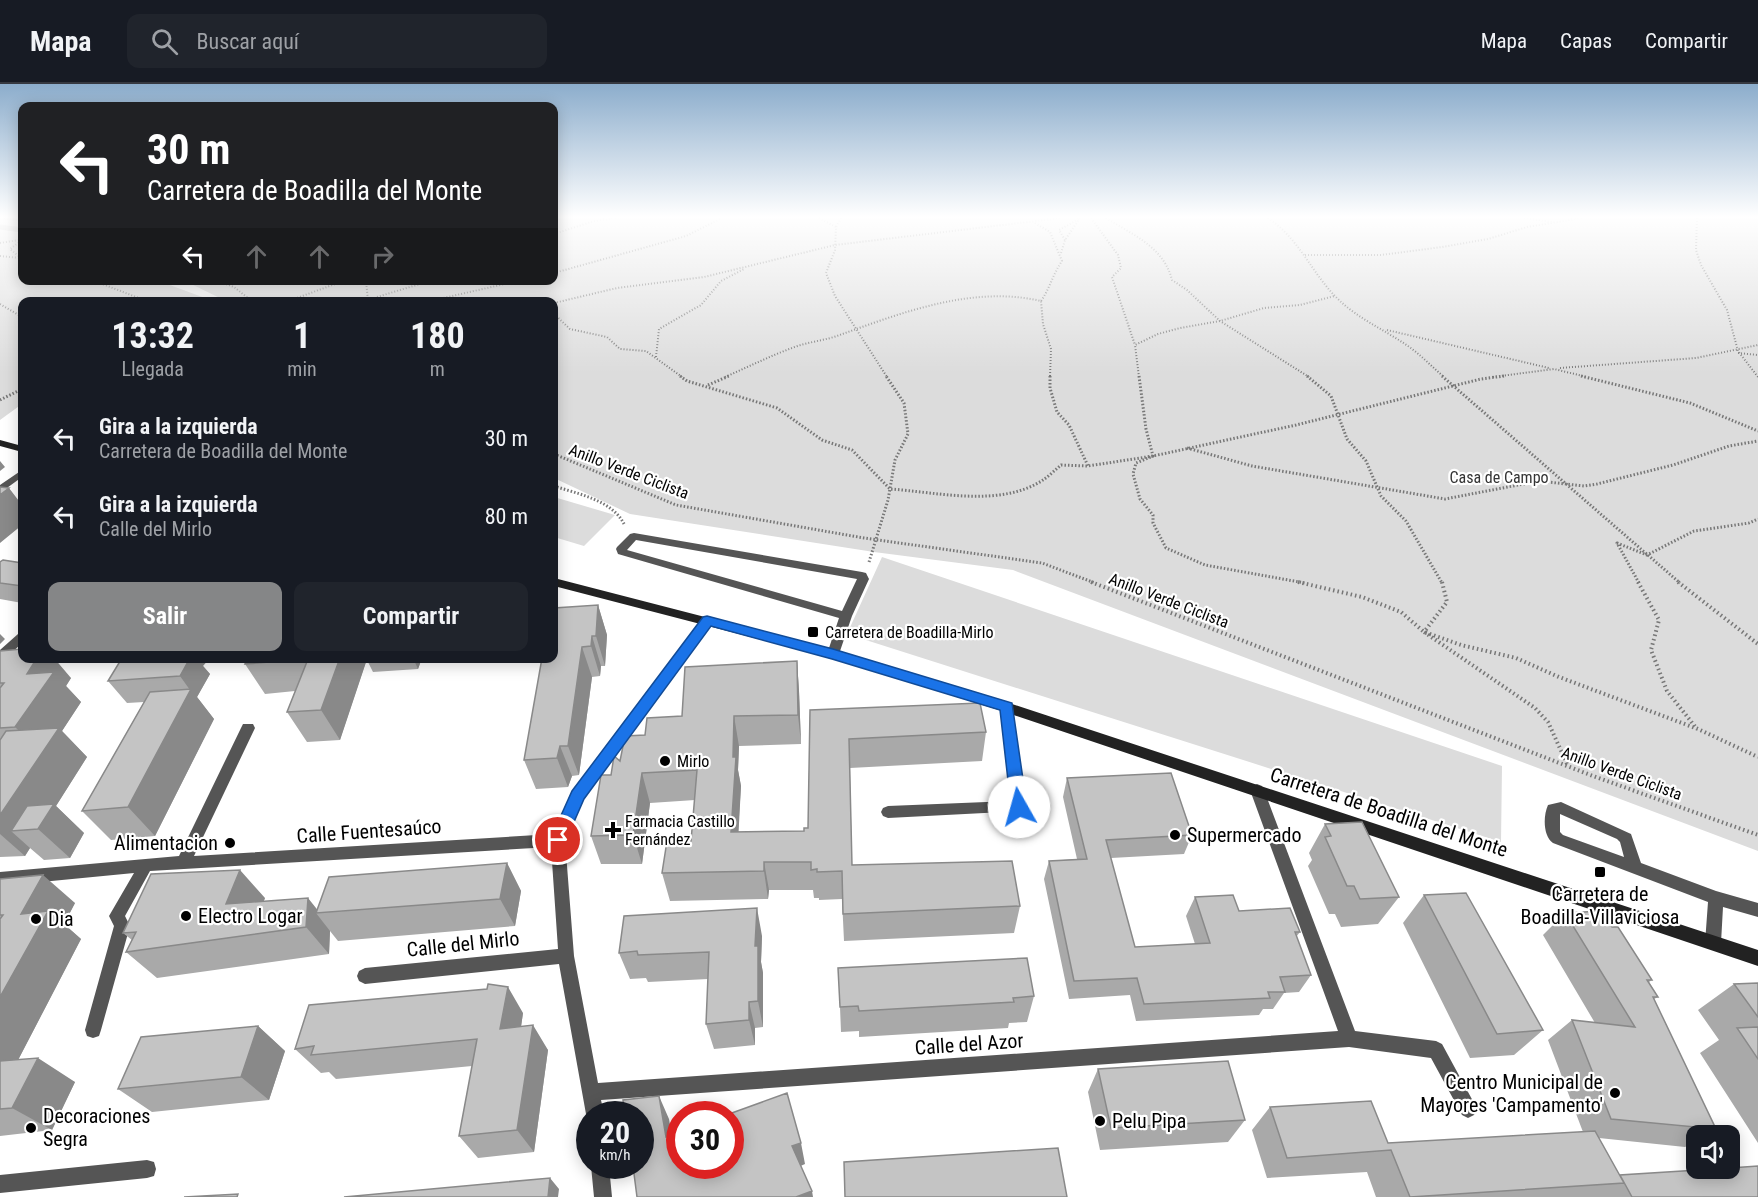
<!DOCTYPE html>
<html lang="es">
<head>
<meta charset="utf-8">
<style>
	:root { --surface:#171b24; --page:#20242c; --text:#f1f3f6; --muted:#9ea1a6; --line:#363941; --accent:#858687 }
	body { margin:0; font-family:"Roboto Condensed",sans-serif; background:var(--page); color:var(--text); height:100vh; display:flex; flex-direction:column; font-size:22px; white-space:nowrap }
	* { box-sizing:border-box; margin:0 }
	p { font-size:20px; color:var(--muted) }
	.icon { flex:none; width:33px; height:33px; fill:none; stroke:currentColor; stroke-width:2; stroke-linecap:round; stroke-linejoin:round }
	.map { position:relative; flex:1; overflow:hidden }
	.panel { position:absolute; left:18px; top:213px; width:540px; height:366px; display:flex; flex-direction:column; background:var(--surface); border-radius:12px; box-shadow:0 3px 15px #0003 }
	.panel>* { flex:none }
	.banner { position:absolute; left:18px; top:18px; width:540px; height:183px; border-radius:12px; box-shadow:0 3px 15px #0003; background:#202124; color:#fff; overflow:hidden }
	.tools { position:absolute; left:1686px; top:1041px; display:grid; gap:12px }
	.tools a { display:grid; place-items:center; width:54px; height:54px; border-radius:12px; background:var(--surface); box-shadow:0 3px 15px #0003; font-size:30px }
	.speed { position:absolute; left:576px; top:1017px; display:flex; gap:12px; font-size:30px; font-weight:700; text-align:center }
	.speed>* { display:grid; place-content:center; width:78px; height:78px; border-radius:50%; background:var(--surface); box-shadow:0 3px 15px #0003; line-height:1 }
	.speed small { font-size:15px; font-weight:400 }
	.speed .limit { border:9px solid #d22; background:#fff; color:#111 }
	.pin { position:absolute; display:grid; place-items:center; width:51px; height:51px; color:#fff; margin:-26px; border:3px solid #fff; border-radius:50%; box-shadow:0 2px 6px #0007 }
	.me { position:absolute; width:66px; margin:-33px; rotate:353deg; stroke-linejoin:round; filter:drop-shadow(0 0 4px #0008) }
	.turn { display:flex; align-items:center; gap:21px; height:126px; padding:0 30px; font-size:27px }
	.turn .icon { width:78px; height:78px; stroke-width:2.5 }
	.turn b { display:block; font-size:42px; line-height:51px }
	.lanes { display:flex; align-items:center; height:57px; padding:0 30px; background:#0003; justify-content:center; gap:30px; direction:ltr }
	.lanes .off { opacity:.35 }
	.eta { display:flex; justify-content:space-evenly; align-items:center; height:102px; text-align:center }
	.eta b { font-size:36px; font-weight:700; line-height:42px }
	.cta { display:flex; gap:12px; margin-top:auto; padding:12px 30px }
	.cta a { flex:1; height:69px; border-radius:12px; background:var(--accent); color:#fff; font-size:24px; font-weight:700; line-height:69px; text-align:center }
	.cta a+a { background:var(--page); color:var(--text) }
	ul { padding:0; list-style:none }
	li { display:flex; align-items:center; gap:18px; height:78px; padding:0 30px }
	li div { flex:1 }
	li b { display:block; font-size:22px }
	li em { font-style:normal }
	header { display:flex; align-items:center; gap:36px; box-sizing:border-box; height:84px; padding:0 30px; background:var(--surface); border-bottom:2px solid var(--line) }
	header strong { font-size:28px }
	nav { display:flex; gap:33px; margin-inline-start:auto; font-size:21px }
	.search { width:420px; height:54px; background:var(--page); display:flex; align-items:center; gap:15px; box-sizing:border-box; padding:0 21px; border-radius:12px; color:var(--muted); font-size:22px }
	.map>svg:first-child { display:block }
	.green { fill:#dcdcdc }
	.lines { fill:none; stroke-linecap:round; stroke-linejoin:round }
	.stream { stroke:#a3a3a3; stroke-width:5 }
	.path-far2 { stroke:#777; stroke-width:2; stroke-dasharray:1 2; stroke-linecap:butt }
	.path-far1 { stroke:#777; stroke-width:3; stroke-dasharray:1.5 2; stroke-linecap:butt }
	.path { stroke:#777; stroke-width:4; stroke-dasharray:1.5 3; stroke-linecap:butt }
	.lane { fill:#555; fill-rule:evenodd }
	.street { fill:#555; fill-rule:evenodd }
	.secondary { fill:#222; fill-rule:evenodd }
	.wall { fill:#a9a9a9 }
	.shaded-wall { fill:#898989 }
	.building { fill:#c4c4c4; stroke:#898989; stroke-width:1.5 }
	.route { fill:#1a73e8; stroke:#114b97; stroke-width:1.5 }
	.poi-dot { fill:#000; stroke:#fff; stroke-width:2 }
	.labels { text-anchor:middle; stroke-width:4.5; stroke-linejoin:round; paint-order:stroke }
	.street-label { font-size:16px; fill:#000; stroke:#fff }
	.park-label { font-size:16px; fill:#333; stroke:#fff }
	.poi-label { font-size:16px; fill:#000; stroke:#fff; text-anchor:start }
	.near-street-label { font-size:20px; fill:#000; stroke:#fff }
	.near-poi-label { font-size:20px; fill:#000; stroke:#fff; text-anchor:start }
</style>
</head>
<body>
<header>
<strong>Mapa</strong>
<div class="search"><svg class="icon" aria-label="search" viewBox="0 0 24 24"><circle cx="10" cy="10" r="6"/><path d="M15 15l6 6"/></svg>Buscar aquí</div>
<nav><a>Mapa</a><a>Capas</a><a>Compartir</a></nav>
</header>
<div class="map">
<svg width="1758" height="1113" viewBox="0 0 1758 1113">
	<rect width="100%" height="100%" fill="#fff"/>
	<path class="green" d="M0 134H22V196L159 197 213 217 22 218V320L0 336Z
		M554 134H1758V767L1013 486 874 468 630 430 554 394V218L226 217 185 197 554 196Z
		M554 413 615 431 584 462 554 453Z
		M882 473 1502 682 1501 758 847 550Z"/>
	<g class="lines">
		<path class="stream" d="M554 135 558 134
			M0 143 22 146"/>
		<path class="path-far2" d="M4 134 22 137
			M819 134 836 143
			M841 134 836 143 835 166 826 189 835 212 887 293
			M1091 134 1118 171 1121 184 1112 193 1135 261
			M1106 134C1133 151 1164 163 1172 196L1187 206 1220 237 1309 293
			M1268 134C1301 156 1312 191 1340 217 1358 234 1384 246 1405 260 1419 269 1431 282 1444 293
			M1524 134 1552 138
			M1697 134 1696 166 1701 181 1727 226 1738 267 1758 293
			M1035 139 1050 148 1062 177C1053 190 1050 204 1041 217
			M554 150 594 137 617 134
			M1065 156 1059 146 1079 135
			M0 159 19 156
			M1061 169 1065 156 1080 134
			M1305 171H1381L1442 163 1488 155 1527 143 1582 134
			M0 172 20 174
			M21 174 10 165 22 156
			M554 189 686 152 722 134
			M92 196 149 218
			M215 196 234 203 253 218
			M366 196 368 217
			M377 213 433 196
			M286 218 346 196
			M350 218 381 215 427 217
			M426 218 522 196
			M554 219 617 204 704 193 835 161 1061 134
			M0 220 22 233
			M554 230 570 245 607 253 620 265 646 267 682 293
			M1387 246 1549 284
			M1738 269 1758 271
			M656 273 659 245 701 221 721 197 744 185
			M1560 284 1696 274 1758 261
			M725 293C748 283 770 272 792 264 807 258 822 257 837 252 901 229 972 201 1041 217L1043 240 1051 265 1050 293
			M1139 293 1135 261 1158 250 1180 244 1220 237 1264 224 1300 221 1335 212
			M1493 293 1554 285 1587 293"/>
		<path class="path-far1" d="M680 292 687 297 777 324 822 356 852 366 890 405C937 408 1000 424 1043 396 1049 392 1055 386 1061 381L1088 382 1153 372 1296 341 1481 295 1504 292
			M1050 292V304L1057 328 1069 341 1088 382
			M1139 292 1146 345 1153 372 1136 379 1133 390 1140 415 1153 431V439L1166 464 1205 481 1305 499
			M1307 292 1331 312 1347 355 1366 377 1381 412 1406 437 1442 499
			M1442 292 1680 499
			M1581 292 1690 319 1758 347
			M708 301 729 292
			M0 316 22 305
			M1187 364 1252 382 1445 415 1539 397 1584 402 1597 400 1673 381 1729 362 1758 357
			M554 370 676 421 864 454 1042 479 1095 499
			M554 402C578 410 612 416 624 440
			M869 478 888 416 895 376 908 350 904 319 886 292
			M1639 499 1617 459 1647 471 1694 447 1749 439 1758 435"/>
		<path class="path" d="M1091 498 1593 692 1758 751
			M1298 498 1362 513 1401 528 1424 548 1461 561 1516 574 1559 593 1698 645 1758 673
			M1442 498 1447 518 1424 548 1535 624 1548 638 1568 682
			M1638 498 1659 536 1651 566 1667 607 1697 645
			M1678 498 1758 560"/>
		<path class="lane" d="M634 449 862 488 866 489 869 495 852 532 839 570 833 574 827 570 839 534 618 470 616 465 617 463 630 450ZM636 456 857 495 842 527 627 466Z
			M1561 718 1631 750 1641 779 1716 807 1758 819V833L1723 823 1721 859 1719 864 1713 866 1707 864 1705 859 1708 818 1553 759C1543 752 1543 732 1548 721ZM1560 730 1617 755 1620 758 1624 773 1563 751 1560 748Z"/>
		<path class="street" d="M22 386V393L0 409V401Z
			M707 532 713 536 711 539 584 715 565 756 574 872 598 999 1338 947 1250 706 1252 702 1257 700 1262 702 1264 706 1355 947 1436 957 1442 960 1474 1019 1477 1025 1474 1031 1468 1034 1462 1031 1431 974 1349 963 601 1016 604 1030H590V1037L586 1030 559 880 365 900 359 897 357 892 359 887 365 884 558 865 551 763 150 787 125 832 130 842 101 946 99 952 93 954 87 952 85 946 114 842 109 832 134 789 0 802V788L179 772 241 644 243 640H253L255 644 194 772 553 750 573 708 703 533Z
			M22 549V559L4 576 0 577V566L18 550Z
			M1006 618 1011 620 1012 623 1026 723 1024 727 888 734 883 732 881 728 883 724 888 722 1011 717 1000 623 1001 620Z
			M147 1076 154 1078 156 1085 154 1092 147 1094 0 1109V1091Z
			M591 1082H609L612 1113H594Z"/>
		<path class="secondary" d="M0 356 22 362V368L0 362Z
			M554 494 833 566 1006 618 1758 866V882L1002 627 832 574 554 502Z"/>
	</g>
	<path class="wall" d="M0 478 22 479V519L0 515Z
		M554 511 558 524 598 521 607 551 605 582H601L600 592 592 593 579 691 572 692 568 703 536 705 524 676 554 574Z
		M0 567 71 594 66 602 81 618 62 647 87 673 56 722 84 749 70 774 44 776 30 764 25 772 0 773Z
		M248 574H364L366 578 340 656 307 658 287 628 295 607 265 610 245 580Z
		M366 574H422L418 585 373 588Z
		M797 577 799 607 801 660 739 662 738 686 741 702 738 748 804 747 808 744 810 626 986 648 982 677 850 684 852 781 1020 822 1014 849 844 857 842 815 819 816V814H814L813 806H769L768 815 670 817 662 789 691 757 695 716 650 719 642 780H601L591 752 611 691 620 677 645 651Z
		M203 582 210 590 197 613 214 635 155 752 111 756 82 727 144 618 127 619 108 597Z
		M1067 694 1192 751 1184 770 1111 774 1135 863 1195 860 1186 832 1195 813 1239 827 1300 848 1296 853 1311 891 1299 908 1284 909 1273 925H1263L1259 931 1136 937 1130 911 1069 915 1044 795 1049 777 1077 775 1063 713Z
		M1325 740 1399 813 1378 840 1341 843 1335 830H1329L1308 782 1312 776 1309 769Z
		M507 779 521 807 515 842 338 857 330 847 329 870 157 894 126 868 132 856 123 849 265 814 263 818 317 826Z
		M0 795 75 819 64 840 81 855 18 976 75 998 52 1046 0 1052Z
		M1424 811 1543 946 1514 971 1470 974 1403 839Z
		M1565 829 1612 843 1652 896 1649 898 1658 913 1654 915 1716 1045 1706 1052H1696V1057L1685 1063 1599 1054 1619 1091 1758 1113H1376L1367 1088 1267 1094 1252 1046 1270 1023 1388 1059 1583 1048 1548 956 1572 936 1595 939 1543 851Z
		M762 852 761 878 763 889V943L755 944V961L714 965 706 940 708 895 648 898 646 894 630 895 619 869Z
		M1758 899V1059L1700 969 1719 956 1698 926 1734 900Z
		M1034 912 1027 938 1009 939 1008 944 859 953V947L841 948 840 923Z
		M523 929 521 943 548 966 534 1068 478 1074 459 1052 472 982 336 995 329 988 321 989 295 965Z
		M258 942 285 967 269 1016 152 1028 118 1005Z
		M1098 985 1245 1036 1228 1058 1100 1066 1088 1008Z"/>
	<path class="shaded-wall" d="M0 377 5 383 0 387Z
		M9 404 22 421V441L0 459V411Z
		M554 511 561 533 554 550Z
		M598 521 607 551 605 582 596 552Z
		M0 550 5 555 0 560Z
		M592 552 601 582 600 592 591 562Z
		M582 563 592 593 579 691 568 662Z
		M37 574H54L71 594 66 602 81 618 62 647 87 673 56 722 84 749 70 774 38 745 11 747 30 764 25 772 0 750V731L42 669 15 643 27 590Z
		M181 574H210L203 582 210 590 197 613 214 635 155 752 128 723 190 606 180 592Z
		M340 574H364L366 578 340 656 321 626Z
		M413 574H422L418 585Z
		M797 577 799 607 801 660 798 631Z
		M734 632 739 662 738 686 741 702 737 777 731 748Z
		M560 662 572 692 568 703 557 674Z
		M642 689 650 719 642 780 633 751Z
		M764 778 769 806 768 815 764 787Z
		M507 779 521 807 515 842 500 815Z
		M240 786 265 814 252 848 226 820Z
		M43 791 75 819 64 840 81 855 3 1005 0 1003V913L21 830Z
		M308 814 320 829H316L330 847 329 870 306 843Z
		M757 824 762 852 761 878 763 889V943L758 917 755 862Z
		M508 903 523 929 517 970 500 945Z
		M749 918 755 944V961L749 936Z
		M533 941 548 966 534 1068 517 1046Z
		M258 942 285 967 269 1016 241 993Z
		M38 974 75 998 52 1046 12 1024Z
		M659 1012 669 1035 676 1075 666 1053Z
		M801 1059 805 1080 796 1084 792 1062Z
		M550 1094 559 1105 558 1113H548Z
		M812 1107 813 1113H796Z"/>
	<path class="building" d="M0 403 9 404 0 411Z
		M3 476 22 479V502L0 499V478Z
		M598 521 596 552H592L591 562 582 563 568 662H560L557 674 524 676 542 574H554V524Z
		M22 565V574H37L27 590 54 588 15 643 0 644V604L4 599H0V567Z
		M122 574H190L180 592 108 597Z
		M248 574H340L321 626 287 628 308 575 245 580Z
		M797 577 798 631 734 632 733 673H736L731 748 804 747V744H808L810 626 980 619 986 648 849 655 852 781 1012 777 1020 822 843 830 842 787 817 788V785L811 786V778H764V787L662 789 667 757H691L697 686 642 689 633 751 591 752 601 691H611L614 672 620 677 625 652 645 651 647 634 682 632 685 583Z
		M191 605 128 723 82 727 150 608Z
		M59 644 0 731V656L6 647Z
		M1171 689 1192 751 1106 756 1135 863 1210 859 1195 813 1233 811 1239 827 1290 824 1300 848H1295L1311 891 1280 893 1285 908H1268L1270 914 1144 920 1137 894 1074 897 1049 777 1087 775 1067 694Z
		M54 720 38 745 11 747 27 722Z
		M1362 738 1399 813 1360 815 1354 802H1347L1325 753 1331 752 1325 740Z
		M507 779 500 815 316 829 329 793Z
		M240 786 226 820 308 814 306 843 126 868 136 848 123 849 151 790Z
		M43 791 21 830 48 827 0 913V835L3 831H0V795Z
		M1466 809 1543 946 1497 950 1424 811Z
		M757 824 755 862H758V917L749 918V936L706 940 709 868 638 871 637 867 619 869 624 832Z
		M1602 827 1612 843H1618L1652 896H1647L1658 913H1653L1716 1045 1611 1035 1572 936 1635 943 1565 829Z
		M1027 874 1034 912 1013 914 1014 918 859 927 858 922 840 923 838 884Z
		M1758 899V933L1734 900Z
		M488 900 508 903 500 945 533 941 517 1046 459 1052 477 955 311 971 314 962 295 965 309 921 487 905Z
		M258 942 241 993 118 1005 141 953Z
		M1758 943V975L1737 944Z
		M38 974 12 1024 0 1025V977Z
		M1228 977 1245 1036 1111 1044 1098 985Z
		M787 1009 801 1059 792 1062 812 1107 796 1113H637L633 1082H640V1030H625L623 1016 659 1012 666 1053 680 1049V1082H730V1030H729Z
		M1371 1017 1388 1059 1595 1047 1624 1099 1410 1113 1391 1066 1287 1074 1270 1023Z
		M1058 1064 1067 1113H845L844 1078Z
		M1758 1082V1113H1632L1620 1091 1730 1084Z
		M550 1094 548 1113H344Z
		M238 1110 237 1113H184Z"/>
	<linearGradient id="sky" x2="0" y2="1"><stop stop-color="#8cadcc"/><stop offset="0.46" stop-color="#fff"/><stop offset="1" stop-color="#fff" stop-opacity="0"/></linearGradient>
	<rect width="1758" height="289" fill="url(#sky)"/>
	<path class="route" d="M707 532 833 565 1012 619 1027 723 1025 728 1019 730 1014 728 1011 723 1000 626 832 575 711 542 584 715 564 761 558 763 552 761 550 756 572 707 703 533Z"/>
	<g class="poi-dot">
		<rect x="807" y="542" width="12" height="12" rx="3"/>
		<circle cx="665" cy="677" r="6"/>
		<path d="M610 737h6v6h6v6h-6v6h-6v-6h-6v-6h6z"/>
		<circle cx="1175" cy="751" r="6"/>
		<circle cx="230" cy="759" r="6"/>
		<rect x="1594" y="782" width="12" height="12" rx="3"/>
		<circle cx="186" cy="832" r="6"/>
		<circle cx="36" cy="835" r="6"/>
		<circle cx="1615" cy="1009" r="6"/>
		<circle cx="1100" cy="1037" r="6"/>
		<circle cx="31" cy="1044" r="6"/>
	</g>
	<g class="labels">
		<g class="street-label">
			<text transform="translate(629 387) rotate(21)" y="6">Anillo Verde Ciclista</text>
			<text transform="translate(1169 516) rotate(21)" y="6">Anillo Verde Ciclista</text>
			<text transform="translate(1622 689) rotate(20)" y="6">Anillo Verde Ciclista</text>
		</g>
		<g class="park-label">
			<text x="1499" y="399">Casa de Campo</text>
		</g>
		<g class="poi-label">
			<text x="825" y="554">Carretera de Boadilla-Mirlo</text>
			<text x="677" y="683">Mirlo</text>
			<text x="625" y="743">Farmacia Castillo<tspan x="625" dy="18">Fernández</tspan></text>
		</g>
		<g class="near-street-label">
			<text transform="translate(1389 728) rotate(18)" y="7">Carretera de Boadilla del Monte</text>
			<text transform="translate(369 747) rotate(-4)" y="7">Calle Fuentesaúco</text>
			<text transform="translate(463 860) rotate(-6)" y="7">Calle del Mirlo</text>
			<text transform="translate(969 960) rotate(-4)" y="7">Calle del Azor</text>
		</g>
		<g class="near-poi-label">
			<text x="1187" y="758">Supermercado</text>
			<text x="218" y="766" text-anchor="end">Alimentacion</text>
			<text x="1600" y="817" text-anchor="middle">Carretera de<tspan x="1600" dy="23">Boadilla-Villaviciosa</tspan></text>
			<text x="198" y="839">Electro Logar</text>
			<text x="48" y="842">Dia</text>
			<text x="1603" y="1005" text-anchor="end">Centro Municipal de<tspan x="1603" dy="23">Mayores 'Campamento'</tspan></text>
			<text x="43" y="1039">Decoraciones<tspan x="43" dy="23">Segra</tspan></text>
			<text x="1112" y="1044">Pelu Pipa</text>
		</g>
	</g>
</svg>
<div class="tools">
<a><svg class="icon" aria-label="sound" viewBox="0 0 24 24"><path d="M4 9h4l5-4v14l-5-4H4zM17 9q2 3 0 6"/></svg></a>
</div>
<div class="speed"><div>20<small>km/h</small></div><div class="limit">30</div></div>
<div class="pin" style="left:558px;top:756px;background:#d93025"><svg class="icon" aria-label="arrive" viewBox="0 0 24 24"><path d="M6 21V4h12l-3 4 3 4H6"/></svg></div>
<svg class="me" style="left:1019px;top:723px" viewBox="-20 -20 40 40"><circle r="19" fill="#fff"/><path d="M0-13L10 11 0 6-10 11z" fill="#1a73e8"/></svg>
<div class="banner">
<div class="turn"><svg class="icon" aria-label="left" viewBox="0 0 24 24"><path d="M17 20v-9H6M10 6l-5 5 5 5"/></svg><div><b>30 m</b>Carretera de Boadilla del Monte</div></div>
<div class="lanes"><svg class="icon" aria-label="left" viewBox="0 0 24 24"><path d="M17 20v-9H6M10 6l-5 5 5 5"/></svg><svg class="icon off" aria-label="ahead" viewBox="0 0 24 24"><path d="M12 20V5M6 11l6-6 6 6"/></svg><svg class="icon off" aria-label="ahead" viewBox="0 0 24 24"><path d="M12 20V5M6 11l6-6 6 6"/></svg><svg class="icon off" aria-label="right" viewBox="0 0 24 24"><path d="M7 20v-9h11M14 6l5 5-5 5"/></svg></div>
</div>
<section class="panel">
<div class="eta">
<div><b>13:32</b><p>Llegada</p></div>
<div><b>1</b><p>min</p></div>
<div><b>180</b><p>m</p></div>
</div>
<ul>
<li><svg class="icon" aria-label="left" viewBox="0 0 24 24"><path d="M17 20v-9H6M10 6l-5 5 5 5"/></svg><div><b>Gira a la izquierda</b><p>Carretera de Boadilla del Monte</p></div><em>30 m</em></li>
<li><svg class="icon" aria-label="left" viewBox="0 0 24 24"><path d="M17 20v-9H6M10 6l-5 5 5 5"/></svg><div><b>Gira a la izquierda</b><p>Calle del Mirlo</p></div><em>80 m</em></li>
</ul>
<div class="cta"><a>Salir</a><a>Compartir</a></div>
</section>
</div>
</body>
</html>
